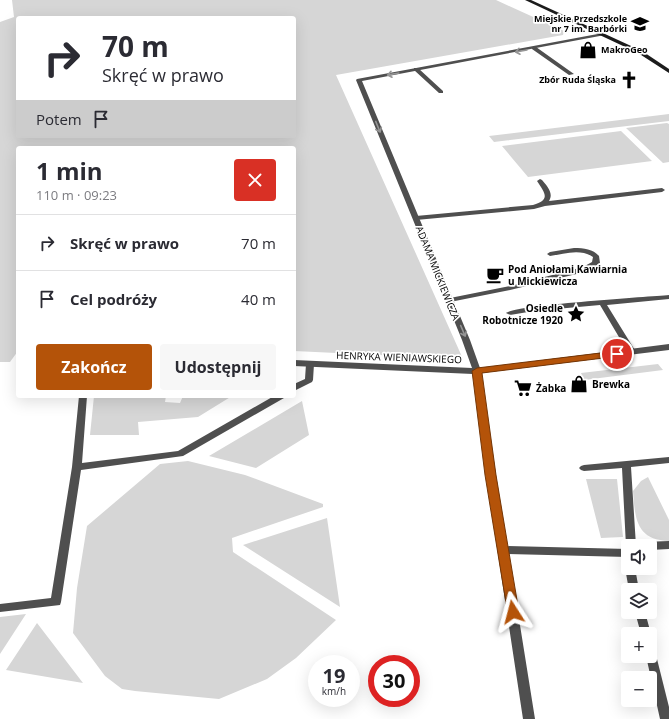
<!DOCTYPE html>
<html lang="pl">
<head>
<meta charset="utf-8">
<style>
	:root { --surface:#fff; --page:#f7f7f7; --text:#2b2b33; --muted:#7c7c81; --line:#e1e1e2; --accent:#b45309 }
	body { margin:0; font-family:"Open Sans",sans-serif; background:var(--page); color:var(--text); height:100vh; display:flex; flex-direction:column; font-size:15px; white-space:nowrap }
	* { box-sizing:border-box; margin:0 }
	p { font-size:13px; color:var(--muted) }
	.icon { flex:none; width:22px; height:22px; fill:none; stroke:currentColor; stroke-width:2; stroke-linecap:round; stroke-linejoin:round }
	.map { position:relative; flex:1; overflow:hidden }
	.sheet { position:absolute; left:16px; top:146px; width:280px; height:252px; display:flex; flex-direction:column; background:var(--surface); border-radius:4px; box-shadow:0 4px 16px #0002 }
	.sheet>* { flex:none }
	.hud { position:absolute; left:16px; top:16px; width:280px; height:122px; border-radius:4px; box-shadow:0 4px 16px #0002; background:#fff; color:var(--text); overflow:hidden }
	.buttons { position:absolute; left:621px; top:539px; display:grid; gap:8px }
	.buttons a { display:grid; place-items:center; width:36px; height:36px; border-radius:4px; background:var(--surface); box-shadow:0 4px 16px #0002; font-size:20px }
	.speed { position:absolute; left:308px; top:655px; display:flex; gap:8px; font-size:20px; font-weight:700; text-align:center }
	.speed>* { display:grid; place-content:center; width:52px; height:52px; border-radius:50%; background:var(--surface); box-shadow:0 4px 16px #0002; line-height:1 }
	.speed small { font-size:10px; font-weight:400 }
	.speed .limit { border:6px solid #d22; background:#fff; color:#111 }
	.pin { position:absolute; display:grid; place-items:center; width:34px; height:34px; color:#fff; margin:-17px; border:2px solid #fff; border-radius:50%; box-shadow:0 1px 4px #0007 }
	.me { position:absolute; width:44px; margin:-22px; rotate:351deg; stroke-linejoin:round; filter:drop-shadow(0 0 3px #0008) }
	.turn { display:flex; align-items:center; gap:14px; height:84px; padding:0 20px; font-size:18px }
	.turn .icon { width:52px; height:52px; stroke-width:2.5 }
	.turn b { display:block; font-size:28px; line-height:34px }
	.then { display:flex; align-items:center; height:38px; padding:0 20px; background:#0003; gap:8px; font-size:15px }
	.round { display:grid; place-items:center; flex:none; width:42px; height:42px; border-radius:4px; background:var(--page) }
	.head { display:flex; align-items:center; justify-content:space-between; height:68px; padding:0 20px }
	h1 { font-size:24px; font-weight:700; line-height:30px }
	.action { display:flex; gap:8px; margin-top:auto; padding:8px 20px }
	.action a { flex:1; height:46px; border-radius:4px; background:var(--accent); color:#fff; font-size:16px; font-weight:700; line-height:46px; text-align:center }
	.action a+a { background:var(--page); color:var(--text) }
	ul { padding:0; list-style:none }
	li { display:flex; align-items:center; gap:12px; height:56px; padding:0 20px; border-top:1px solid var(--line) }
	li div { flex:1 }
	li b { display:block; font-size:15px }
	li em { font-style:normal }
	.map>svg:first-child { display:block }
	.green { fill:#d6d6d6; fill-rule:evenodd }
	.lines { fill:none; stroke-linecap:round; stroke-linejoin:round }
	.lane { fill:#4f4f4f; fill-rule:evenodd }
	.street { fill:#4f4f4f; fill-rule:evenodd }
	.secondary { fill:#1c1c1c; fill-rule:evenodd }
	.oneway { stroke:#959595 }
	.route { fill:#b45309; stroke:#753606 }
	.labels { text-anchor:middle; stroke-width:3.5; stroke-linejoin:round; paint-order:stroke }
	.far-poi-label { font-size:9px; font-weight:bold; fill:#000; stroke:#fff; text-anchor:end }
	.poi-label { font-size:10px; font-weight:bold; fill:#000; stroke:#fff; text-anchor:start }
	.street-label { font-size:10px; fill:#000; stroke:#fff }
</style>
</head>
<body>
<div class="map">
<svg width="669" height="719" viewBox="0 0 669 719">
	<rect width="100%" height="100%" fill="#fff"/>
	<path class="green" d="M12 0H496L564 31 563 35 336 75 463 359 294 351V148H18V351L10 362H0V22L14 17ZM18 18H294V136H18Z
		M669 114V121L494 142 489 136Z
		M667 123 669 124V162L663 163 626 128Z
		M621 131 652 161 528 177 502 146Z
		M658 364 663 370 584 380 581 373Z
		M94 396H166L165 402 180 403 183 396H232L198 417 138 422 139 435H90Z
		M302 401 309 435 256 468 209 456Z
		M188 461 245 475 323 504V507L232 538 233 552 336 620 296 658 267 679 219 699 135 691 122 689 105 676 73 633 77 588 87 526 160 464Z
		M648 477 669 520V541C636 540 635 518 633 491L641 481Z
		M586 479H617L623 537 601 538Z
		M327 518 340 607 243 545Z
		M26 614 0 654V617Z
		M37 623 83 683 6 670Z"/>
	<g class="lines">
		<path class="lane" d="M532 47H536L574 74 569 75 532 49Z
			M414 68H418L443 91V93H439L414 70Z
			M540 179 542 180C547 186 554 193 549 201L662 188 665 190 662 192 545 206 534 209 416 220 413 218 416 216 533 205C551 200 545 193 537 181Z
			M574 248C584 248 593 249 599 256L600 263 589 271 510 290 450 302 446 300 450 298 510 286 583 267 592 262 593 257C580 248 564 254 550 256L547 254 550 252Z
			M669 295V299L607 305 636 352 632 355 629 354 600 305 534 311 510 315 506 313C515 305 647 297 669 295Z
			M310 361 314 364 313 380 312 382 294 391V384L305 379 306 364Z
			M79 396H87L82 463 178 451 274 396H285L284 398 183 456 81 470 61 602 60 605 0 612V604L51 598 72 467Z
			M669 457V463L631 467 636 546H628V557L503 554 500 553 498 550 500 547 503 546 628 549 626 546 622 468 584 471 581 470 579 468 581 466 584 465Z
			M669 541V549L650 550V546H638L640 543 643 542Z
			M626 565H628V568H635L639 590H629L625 568Z
			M635 612H645L651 634 650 637V634H641Z
			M650 646 654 648 655 651 669 707V719H660L646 656H650Z"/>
		<path class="street" d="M603 33 605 34V35L362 81 470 340 480 368 669 344V350L481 373 496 475 535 719H523L486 475 473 374 294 366V360L472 368 462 340 356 80 357 79Z"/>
		<path class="secondary" d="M525 0H531L642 51 669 69V73L638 53Z"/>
	</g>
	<defs><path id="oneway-shaft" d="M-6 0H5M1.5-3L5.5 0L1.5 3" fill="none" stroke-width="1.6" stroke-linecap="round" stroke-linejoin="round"/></defs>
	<g class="oneway">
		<use href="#oneway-shaft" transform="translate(521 51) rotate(170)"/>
		<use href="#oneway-shaft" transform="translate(393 74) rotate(170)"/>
		<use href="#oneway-shaft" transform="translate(378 127) rotate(68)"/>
		<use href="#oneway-shaft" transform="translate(463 331) rotate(67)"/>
	</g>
	<path class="route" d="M617 351 621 354 620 356 482 373 496 475 519 612 517 615 513 617 508 615 485 475 472 371 477 368Z"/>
	<defs>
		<g id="school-bare" transform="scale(1.38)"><path d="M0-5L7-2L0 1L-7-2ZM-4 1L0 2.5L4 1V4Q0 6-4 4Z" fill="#000" stroke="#fff" stroke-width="2.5" paint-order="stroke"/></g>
		<g id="shop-bare" transform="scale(1.38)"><path d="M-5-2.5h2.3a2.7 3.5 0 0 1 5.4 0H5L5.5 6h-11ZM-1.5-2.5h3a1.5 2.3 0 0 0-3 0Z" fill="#000" stroke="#fff" stroke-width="2.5" paint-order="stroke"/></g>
		<g id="church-bare" transform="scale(1.38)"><path d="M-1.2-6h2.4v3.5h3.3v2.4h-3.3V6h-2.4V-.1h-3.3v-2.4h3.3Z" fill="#000" stroke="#fff" stroke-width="2.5" paint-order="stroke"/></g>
		<g id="cafe-bare" transform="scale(1.38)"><path d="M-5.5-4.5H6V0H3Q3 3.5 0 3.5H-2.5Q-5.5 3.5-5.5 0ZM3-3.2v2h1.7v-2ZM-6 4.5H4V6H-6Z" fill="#000" stroke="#fff" stroke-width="2.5" paint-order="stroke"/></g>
		<g id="sight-bare" transform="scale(1.38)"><path d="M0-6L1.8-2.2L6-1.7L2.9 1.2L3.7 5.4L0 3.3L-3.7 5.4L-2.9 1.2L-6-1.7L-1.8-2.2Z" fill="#000" stroke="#fff" stroke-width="2.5" paint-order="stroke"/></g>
		<g id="supermarket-bare" transform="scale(1.38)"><path d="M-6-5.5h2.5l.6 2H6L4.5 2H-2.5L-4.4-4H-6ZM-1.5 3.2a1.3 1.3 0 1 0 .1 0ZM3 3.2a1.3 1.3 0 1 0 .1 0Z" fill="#000" stroke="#fff" stroke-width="2.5" paint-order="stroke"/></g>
	</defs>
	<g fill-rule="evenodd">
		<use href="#school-bare" x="640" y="24"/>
		<use href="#shop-bare" x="588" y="50"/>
		<use href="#church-bare" x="629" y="80"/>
		<use href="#cafe-bare" x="495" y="275"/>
		<use href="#sight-bare" x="576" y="314"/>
		<use href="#shop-bare" x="579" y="384"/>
		<use href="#supermarket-bare" x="523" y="388"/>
	</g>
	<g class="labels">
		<g class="far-poi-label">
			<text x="627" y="22">Miejskie Przedszkole<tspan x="627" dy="10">nr 7 im. Barbórki</tspan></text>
			<text x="601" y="53" text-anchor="start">MakroGeo</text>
			<text x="616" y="83">Zbór Ruda Śląska</text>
		</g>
		<g class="poi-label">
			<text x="508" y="273">Pod Aniołami Kawiarnia<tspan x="508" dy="12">u Mickiewicza</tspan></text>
			<text x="563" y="312" text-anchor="end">Osiedle<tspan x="563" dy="12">Robotnicze 1920</tspan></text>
			<text x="592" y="388">Brewka</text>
			<text x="536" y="392">Żabka</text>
		</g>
		<g class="street-label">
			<text transform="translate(438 273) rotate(68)" y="4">ADAMA MICKIEWICZA</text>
			<text transform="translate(399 357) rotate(2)" y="4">HENRYKA WIENIAWSKIEGO</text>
		</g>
	</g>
</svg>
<div class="buttons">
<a><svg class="icon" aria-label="sound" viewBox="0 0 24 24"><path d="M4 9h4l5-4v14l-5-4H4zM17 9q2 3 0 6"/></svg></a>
<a><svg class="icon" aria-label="layers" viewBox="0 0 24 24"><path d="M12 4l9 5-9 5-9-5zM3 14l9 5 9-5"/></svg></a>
<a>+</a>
<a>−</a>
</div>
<div class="speed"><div>19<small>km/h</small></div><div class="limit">30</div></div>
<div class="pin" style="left:617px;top:354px;background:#d93025"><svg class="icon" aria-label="arrive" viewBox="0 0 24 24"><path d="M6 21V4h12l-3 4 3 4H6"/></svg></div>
<svg class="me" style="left:513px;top:612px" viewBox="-20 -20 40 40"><path d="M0-17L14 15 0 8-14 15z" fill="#b45309" stroke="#fff" stroke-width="4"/></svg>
<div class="hud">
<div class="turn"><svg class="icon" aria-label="right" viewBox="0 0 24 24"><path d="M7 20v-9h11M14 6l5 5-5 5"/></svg><div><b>70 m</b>Skręć w prawo</div></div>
<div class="then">Potem<svg class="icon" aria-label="arrive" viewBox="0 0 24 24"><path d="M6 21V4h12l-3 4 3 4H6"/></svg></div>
</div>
<section class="sheet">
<div class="head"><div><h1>1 min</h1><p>110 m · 09:23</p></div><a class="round" style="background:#d93025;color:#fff"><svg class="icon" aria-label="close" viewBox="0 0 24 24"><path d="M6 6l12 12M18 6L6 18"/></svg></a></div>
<ul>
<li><svg class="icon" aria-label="right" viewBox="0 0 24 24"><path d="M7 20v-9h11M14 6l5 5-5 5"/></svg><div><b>Skręć w prawo</b></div><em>70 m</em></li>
<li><svg class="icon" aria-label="arrive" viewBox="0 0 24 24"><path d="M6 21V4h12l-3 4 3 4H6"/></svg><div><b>Cel podróży</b></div><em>40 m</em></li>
</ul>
<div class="action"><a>Zakończ</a><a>Udostępnij</a></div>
</section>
</div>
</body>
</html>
